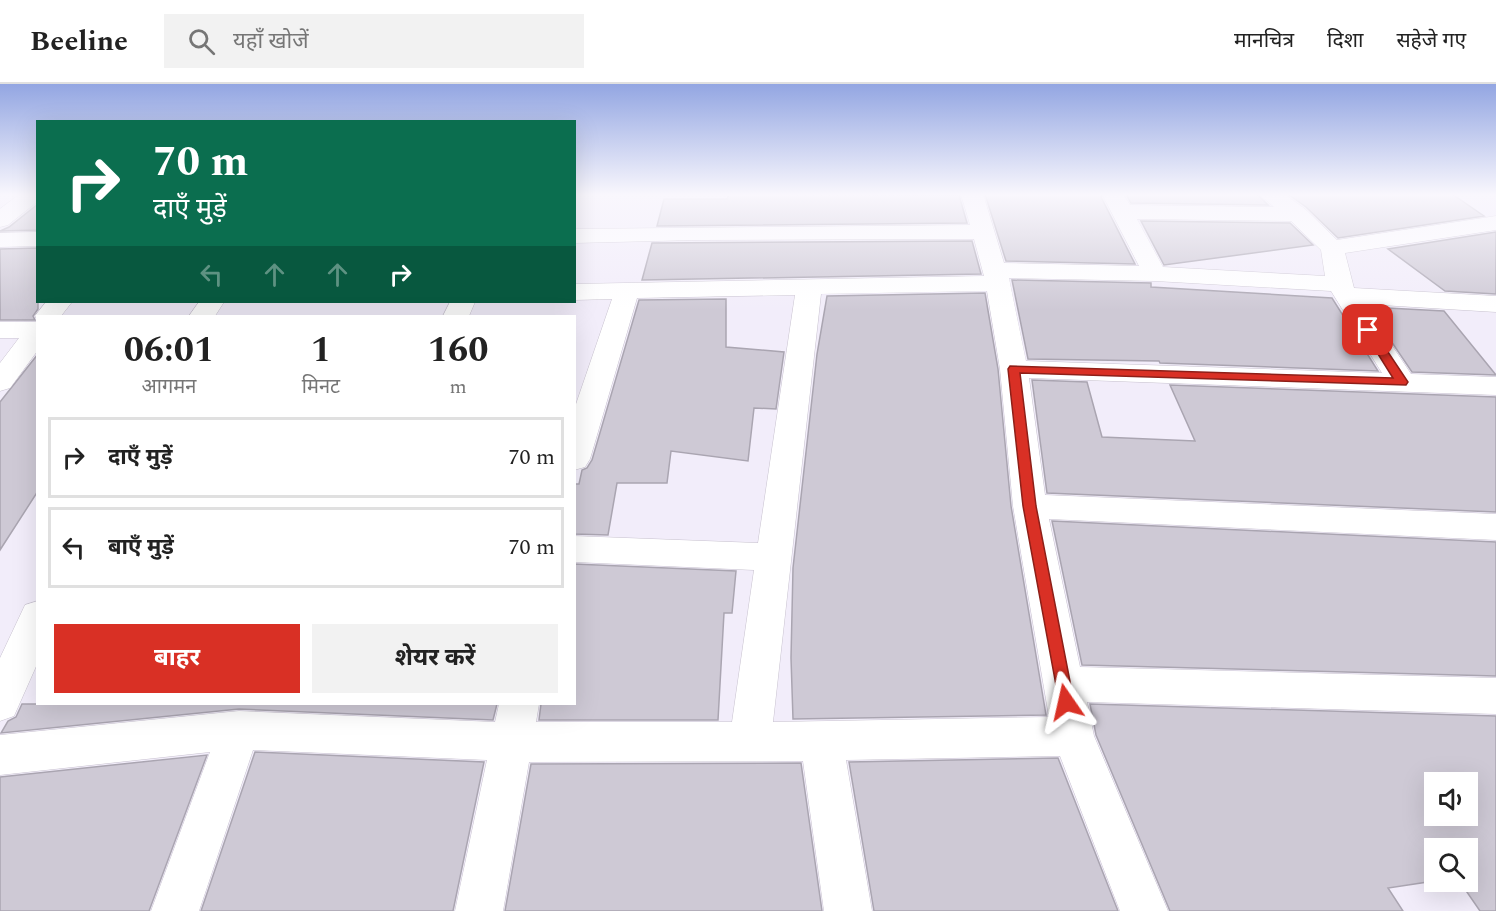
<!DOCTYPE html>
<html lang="hi">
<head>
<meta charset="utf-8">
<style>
	:root { --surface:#fff; --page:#f2f2f2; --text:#222; --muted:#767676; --line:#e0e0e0; --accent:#d93025 }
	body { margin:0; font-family:Spectral,"Noto Sans Devanagari",serif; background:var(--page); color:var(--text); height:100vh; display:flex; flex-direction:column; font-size:22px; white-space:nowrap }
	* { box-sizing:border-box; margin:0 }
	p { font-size:20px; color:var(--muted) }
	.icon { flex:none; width:33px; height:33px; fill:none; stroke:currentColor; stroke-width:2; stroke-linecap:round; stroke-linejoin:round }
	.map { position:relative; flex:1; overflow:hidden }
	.details { position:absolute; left:36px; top:231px; width:540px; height:390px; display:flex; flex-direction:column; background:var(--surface); border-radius:0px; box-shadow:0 6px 24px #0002 }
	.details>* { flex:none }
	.hud { position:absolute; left:36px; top:36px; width:540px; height:183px; border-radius:0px; box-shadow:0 6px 24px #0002; background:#0b6e4f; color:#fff; overflow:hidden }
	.controls { position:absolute; left:1424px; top:688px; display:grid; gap:12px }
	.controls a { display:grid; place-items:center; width:54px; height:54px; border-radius:0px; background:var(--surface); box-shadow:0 6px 24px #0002; font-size:30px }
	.pin { position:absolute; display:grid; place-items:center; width:51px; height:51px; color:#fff; margin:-26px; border-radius:12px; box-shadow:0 3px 9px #0006 }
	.me { position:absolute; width:66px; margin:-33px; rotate:349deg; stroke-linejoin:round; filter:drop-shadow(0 0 4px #0008) }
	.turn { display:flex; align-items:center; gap:21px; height:126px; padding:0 18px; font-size:27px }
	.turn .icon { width:78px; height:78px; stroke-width:2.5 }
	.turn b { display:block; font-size:42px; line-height:51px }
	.lanes { display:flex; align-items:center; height:57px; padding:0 18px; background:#0003; justify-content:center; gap:30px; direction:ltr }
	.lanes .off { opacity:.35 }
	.eta { display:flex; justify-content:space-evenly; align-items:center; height:102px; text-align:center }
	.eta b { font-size:36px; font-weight:700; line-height:42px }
	.cta { display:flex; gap:12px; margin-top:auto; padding:12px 18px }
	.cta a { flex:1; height:69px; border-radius:0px; background:var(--accent); color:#fff; font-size:24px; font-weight:700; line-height:69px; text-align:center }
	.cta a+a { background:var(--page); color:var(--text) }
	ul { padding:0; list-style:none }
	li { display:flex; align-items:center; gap:18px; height:81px; margin:0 12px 9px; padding:0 6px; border:3px solid var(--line); border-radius:0px }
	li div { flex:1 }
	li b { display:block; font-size:22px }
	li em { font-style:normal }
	header { display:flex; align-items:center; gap:36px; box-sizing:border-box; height:84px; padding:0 30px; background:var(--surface); border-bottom:2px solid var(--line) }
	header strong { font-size:28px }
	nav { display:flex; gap:33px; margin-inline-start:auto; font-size:21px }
	.search { width:420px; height:54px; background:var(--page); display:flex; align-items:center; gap:15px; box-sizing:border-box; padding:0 21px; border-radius:0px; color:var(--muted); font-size:22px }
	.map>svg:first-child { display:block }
	.building { fill:#cec9d5; stroke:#aaa5b1; stroke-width:1.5; fill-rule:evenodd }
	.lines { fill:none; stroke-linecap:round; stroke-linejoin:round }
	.street-casing { stroke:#c8c2cf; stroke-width:1 }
	.street { fill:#fff; fill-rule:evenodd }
	.route { fill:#d93025; stroke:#8d1f18; stroke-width:1.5 }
</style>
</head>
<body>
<header>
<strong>Beeline</strong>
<div class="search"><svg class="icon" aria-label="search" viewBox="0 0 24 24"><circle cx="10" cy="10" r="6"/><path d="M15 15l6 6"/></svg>यहाँ खोजें</div>
<nav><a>मानचित्र</a><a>दिशा</a><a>सहेजे गए</a></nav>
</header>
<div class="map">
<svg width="1496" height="827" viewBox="0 0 1496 827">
	<rect width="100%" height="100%" fill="#f2edfa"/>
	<path class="building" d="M729 110 959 111 967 139 657 142 664 115H727Z
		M985 110H1102L1101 113 1135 180 1006 177Z
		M1126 110H1257L1268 121 1131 119Z
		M1288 110H1452L1484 132 1338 154 1306 123Z
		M38 120V146L0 147 9 143Z
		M1141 137 1290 139 1313 161 1164 181Z
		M1496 148V210L1445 207 1388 165Z
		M972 157 981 190 642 196 652 159Z
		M38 164V225L33 232 35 236H0V165Z
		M1012 196 1151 199V203L1332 214 1378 287 1160 279 1159 277 1028 275Z
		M985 209 998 285 1011 422 1046 631 793 635 791 574 793 484 817 270 827 212Z
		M726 215V263L784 268 776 325 754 324 748 377 671 367 667 399H617L608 451 574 450V400H579L582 386 587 384 592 376 639 216Z
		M1368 223 1444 227 1496 291 1412 288Z
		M38 270V407L0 466V318Z
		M1032 296 1087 298 1102 353 1195 357 1170 301 1496 313V428L1047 409Z
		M1052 437 1496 458V592L1082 581Z
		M574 480 736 487 732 529H724L718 636H539L541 620H574Z
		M22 620H497L493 636 239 625 1 649 8 637 16 633Z
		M1090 620 1496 632V827H1480L1460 798H1467V765H1434V797L1388 804 1403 827H1170L1096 651ZM1434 699H1467V732H1434Z
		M255 668 484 678 453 827H201Z
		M207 671 149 827H0V693Z
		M1058 674 1118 827H874L849 678Z
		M801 679 822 827H505L531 680Z"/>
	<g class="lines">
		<g class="street-casing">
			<path id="street" d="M20 110H38V117L8 141 0 143V125Z
				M961 110H983L1004 179 1139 182 1103 112 1105 110H1123L1130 121 1274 123 1259 110H1284L1305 125 1337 156 1496 132V146L1345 169 1354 204 1496 212V228L1364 220 1411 290 1496 293V311L1029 294 1045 411 1496 430V456L1049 435 1080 583 1496 594V630L1087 618 1094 652 1168 827H1120L1060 672 846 676 872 827H824L803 677 529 678 503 827H455L487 676 253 666 199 827H151L210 668 0 691V651L239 627 495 638 499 620H539L536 638H732L754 486 574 478V452L758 459 795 211 637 214 590 375 585 383 574 386V326L612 215 574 216V200L984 192 974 155 696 156 574 159V145L970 141ZM1137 135 1291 137 1321 166 1325 192 1163 183ZM1009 194 1155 197 1331 207 1382 289 1026 277ZM987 207 1000 285 1013 422 1049 633 773 638 821 210Z
				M38 148V162L0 163V149Z
				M46 218H72L61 232H38V236L35 232Z
				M199 218H224L215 232H189Z
				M450 218H475L469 232H443Z
				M0 238H38V266L10 304 0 307V279L19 254H0Z
				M38 517V578L14 632 0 637V574L25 521Z"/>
		</g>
		<use href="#street" class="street"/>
	</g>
	<linearGradient id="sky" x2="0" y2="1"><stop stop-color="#93a6e2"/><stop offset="0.49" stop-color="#f9f7fd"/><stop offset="1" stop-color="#f9f7fd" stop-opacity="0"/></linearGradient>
	<rect width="1496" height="226" fill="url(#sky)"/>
	<path class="route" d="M1368 243 1372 244 1408 298 1406 301 1020 289 1036 422 1074 618 1072 623 1066 625 1060 623 1023 422 1008 285 1010 282 1393 294 1363 246Z"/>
</svg>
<div class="controls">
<a><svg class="icon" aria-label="sound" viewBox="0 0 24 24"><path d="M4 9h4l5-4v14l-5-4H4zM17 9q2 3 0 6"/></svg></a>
<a><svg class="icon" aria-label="search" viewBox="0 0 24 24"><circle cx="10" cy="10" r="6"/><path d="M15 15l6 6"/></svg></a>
</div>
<div class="pin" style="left:1368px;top:246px;background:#d93025"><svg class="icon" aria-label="arrive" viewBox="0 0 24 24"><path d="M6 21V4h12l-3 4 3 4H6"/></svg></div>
<svg class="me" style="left:1066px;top:618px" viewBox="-20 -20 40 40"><path d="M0-17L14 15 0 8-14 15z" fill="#d93025" stroke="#fff" stroke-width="4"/></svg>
<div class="hud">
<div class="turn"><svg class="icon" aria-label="right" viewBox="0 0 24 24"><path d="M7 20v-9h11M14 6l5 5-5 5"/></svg><div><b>70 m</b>दाएँ मुड़ें</div></div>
<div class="lanes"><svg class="icon off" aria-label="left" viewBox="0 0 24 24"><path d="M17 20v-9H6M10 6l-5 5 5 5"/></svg><svg class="icon off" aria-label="ahead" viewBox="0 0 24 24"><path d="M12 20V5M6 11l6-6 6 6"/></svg><svg class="icon off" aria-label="ahead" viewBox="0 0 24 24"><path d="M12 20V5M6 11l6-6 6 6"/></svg><svg class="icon" aria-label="right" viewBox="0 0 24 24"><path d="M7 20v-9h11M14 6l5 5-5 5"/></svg></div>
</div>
<section class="details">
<div class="eta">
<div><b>06:01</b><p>आगमन</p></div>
<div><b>1</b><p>मिनट</p></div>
<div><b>160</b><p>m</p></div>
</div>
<ul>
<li><svg class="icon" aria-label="right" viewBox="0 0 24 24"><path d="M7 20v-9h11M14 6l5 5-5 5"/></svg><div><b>दाएँ मुड़ें</b></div><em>70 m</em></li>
<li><svg class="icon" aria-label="left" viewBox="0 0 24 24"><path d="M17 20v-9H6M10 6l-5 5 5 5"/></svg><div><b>बाएँ मुड़ें</b></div><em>70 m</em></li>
</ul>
<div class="cta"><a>बाहर</a><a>शेयर करें</a></div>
</section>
</div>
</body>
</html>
